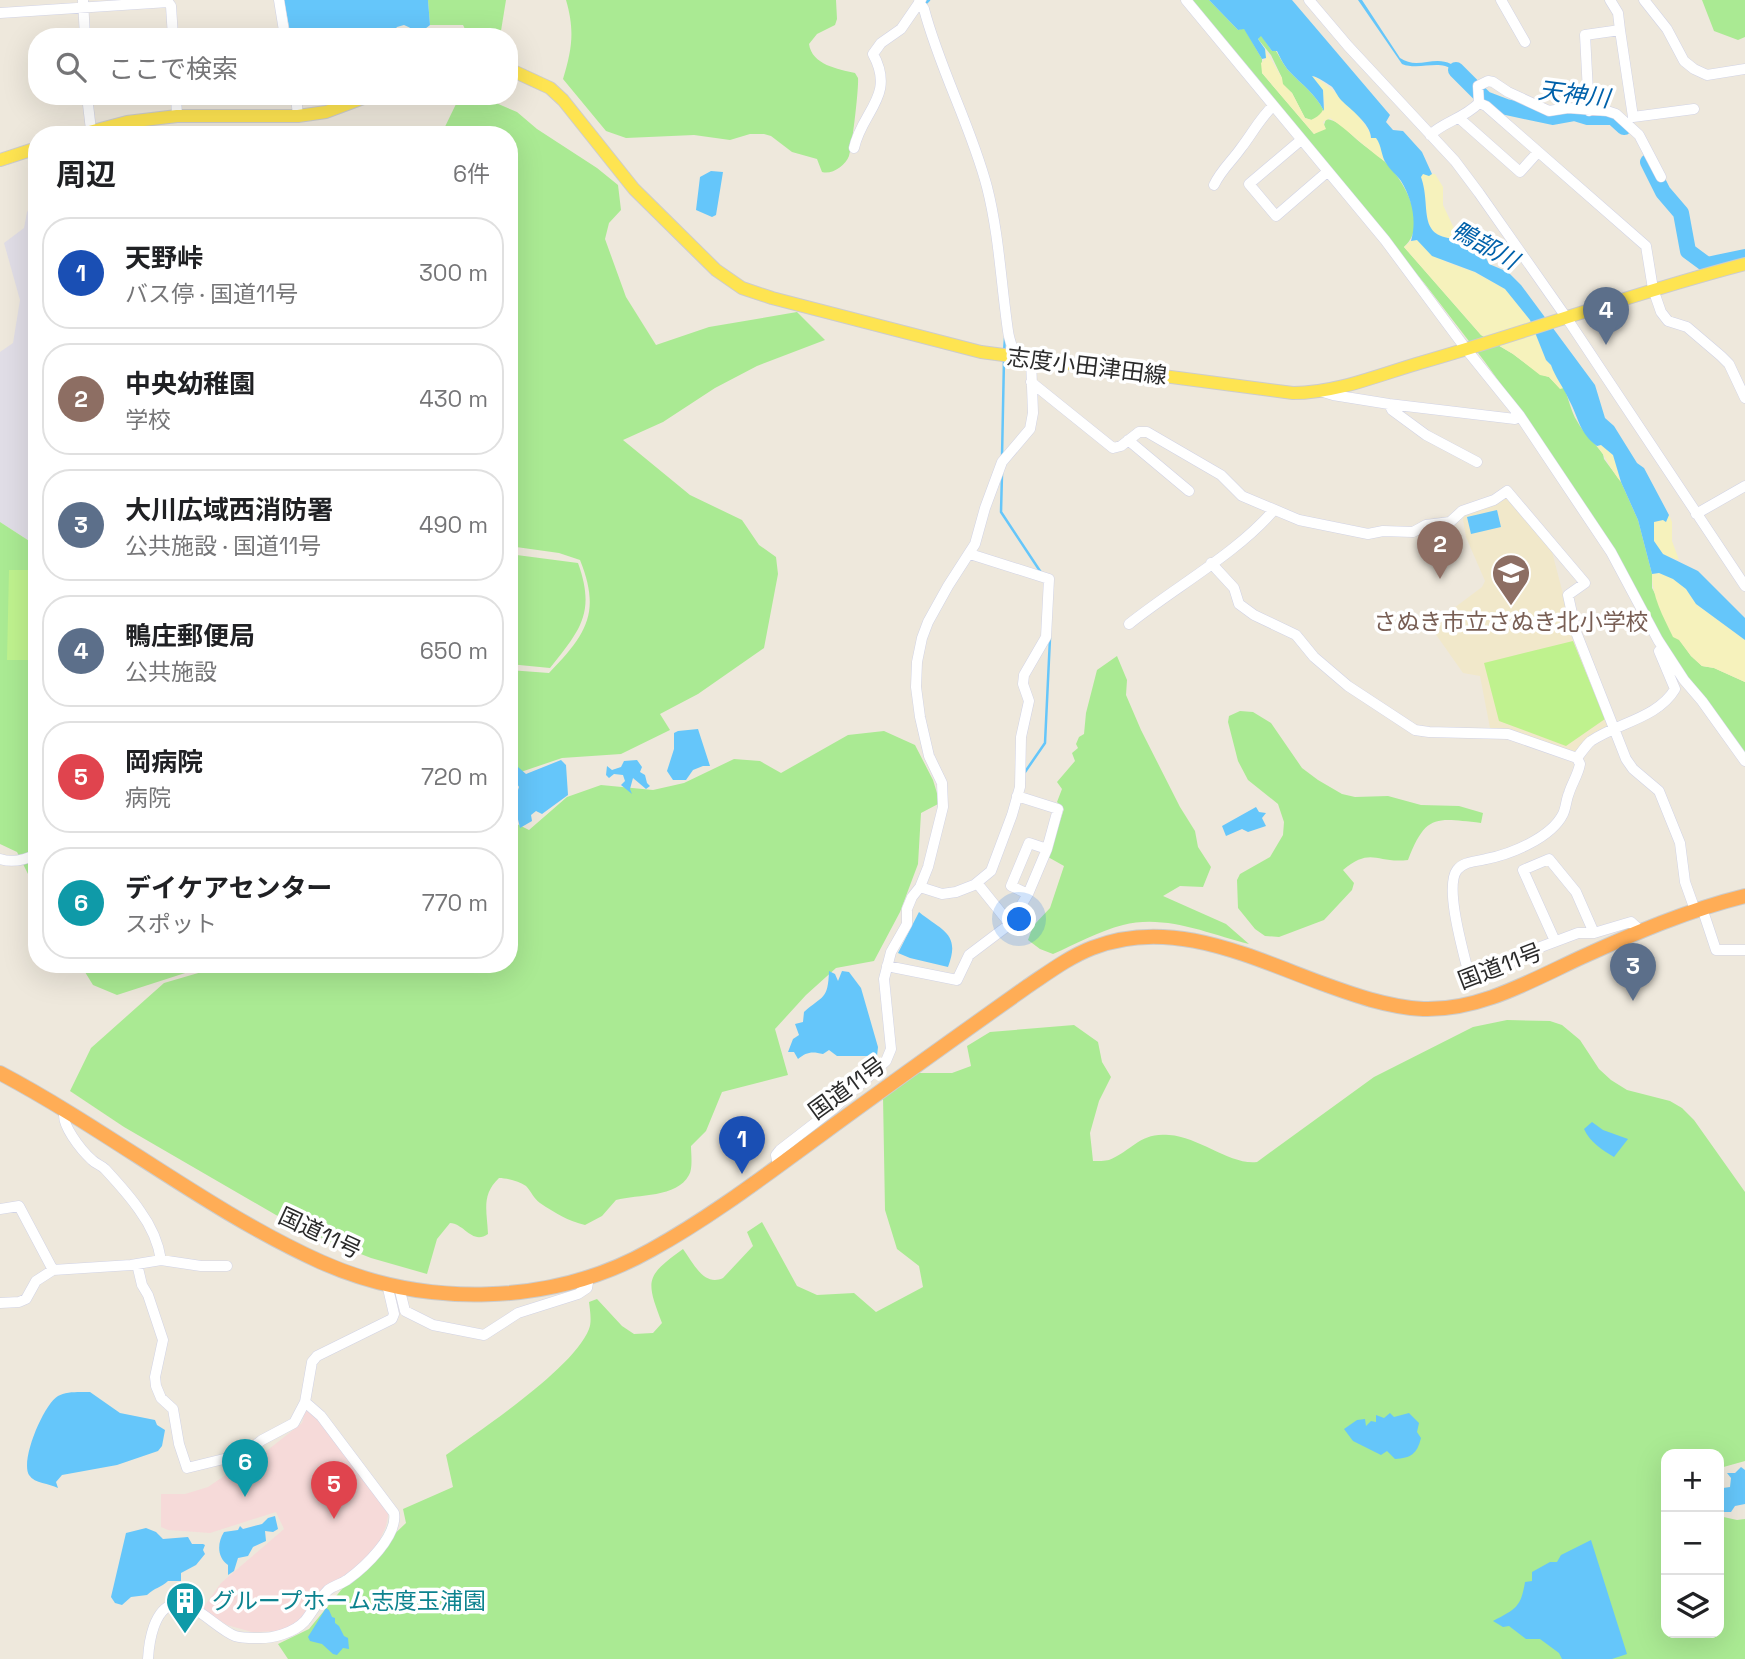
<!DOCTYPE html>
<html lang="ja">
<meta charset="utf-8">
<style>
:root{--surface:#fff;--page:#f6f6f6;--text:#202124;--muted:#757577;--line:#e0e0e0;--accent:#0f766e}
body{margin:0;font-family:"Space Grotesk","Noto Sans JP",sans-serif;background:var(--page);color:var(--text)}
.controls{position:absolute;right:21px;bottom:21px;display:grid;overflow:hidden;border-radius:14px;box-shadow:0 7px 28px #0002}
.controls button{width:63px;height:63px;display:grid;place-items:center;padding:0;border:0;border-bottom:2px solid var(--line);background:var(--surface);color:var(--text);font:35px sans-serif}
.you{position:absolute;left:1020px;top:920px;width:24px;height:24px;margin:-18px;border:5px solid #fff;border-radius:50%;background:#1a73e8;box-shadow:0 0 0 10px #1a73e833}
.badge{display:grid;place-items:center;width:46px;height:46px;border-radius:50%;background:var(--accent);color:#fff;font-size:23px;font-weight:700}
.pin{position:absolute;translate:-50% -58px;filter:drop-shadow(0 2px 4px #0008)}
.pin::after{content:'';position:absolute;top:37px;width:24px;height:21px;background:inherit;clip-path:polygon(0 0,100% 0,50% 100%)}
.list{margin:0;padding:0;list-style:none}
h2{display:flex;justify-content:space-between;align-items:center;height:91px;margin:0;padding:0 28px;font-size:30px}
h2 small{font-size:23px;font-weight:400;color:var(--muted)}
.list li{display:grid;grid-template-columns:46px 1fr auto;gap:21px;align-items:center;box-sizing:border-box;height:112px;margin:0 14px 14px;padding:0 14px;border:2px solid var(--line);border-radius:28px}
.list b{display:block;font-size:26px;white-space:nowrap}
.list p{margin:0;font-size:23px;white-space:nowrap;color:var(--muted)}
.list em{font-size:23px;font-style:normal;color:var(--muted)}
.icon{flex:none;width:38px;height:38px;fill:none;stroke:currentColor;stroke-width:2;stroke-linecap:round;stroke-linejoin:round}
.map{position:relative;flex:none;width:1745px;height:1659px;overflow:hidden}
.search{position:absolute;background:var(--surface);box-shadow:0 7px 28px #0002;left:28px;top:28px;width:490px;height:77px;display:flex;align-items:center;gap:18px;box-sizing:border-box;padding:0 24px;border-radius:28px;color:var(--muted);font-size:26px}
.panel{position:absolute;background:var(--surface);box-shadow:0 7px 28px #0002;left:28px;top:126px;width:490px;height:847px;border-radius:28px}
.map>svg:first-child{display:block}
</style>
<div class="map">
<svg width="1745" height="1659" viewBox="0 0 1745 1659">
<rect width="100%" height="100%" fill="#eee8dc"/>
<path fill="#e0dde6" d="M37 199V546L0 522V352L13 343 20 300 4 243 24 228 27 212Z"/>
<path fill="#f1e8ca" d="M1507 496 1551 548 1574 636 1610 726 1576 754 1490 728 1480 676 1463 673 1430 626 1482 587 1485 581 1466 537 1462 513Z"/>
<path fill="#f6dad9" d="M311 1408 389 1511 386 1526 377 1546 299 1623 281 1631 252 1632 227 1625 202 1609 221 1583 284 1529 276 1512 210 1533 168 1530 161 1527V1494H185L208 1487 230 1472 251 1463 302 1423 305 1412Z"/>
<path fill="#aaea93" d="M428 0H506L500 37H469L463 25H430Z
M566 0H836L837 19 835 25 817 34 809 44C812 65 838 69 855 73L858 78C859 88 852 147 849 156 845 166 832 175 822 172L817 159 792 152 771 136 764 134H750L730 140 694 135 626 138 606 131 563 79C572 49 575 31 566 0Z
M1190 0H1209L1238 30 1244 28 1262 59V73L1314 134 1324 125 1326 119C1337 120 1345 128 1353 136 1362 145 1373 151 1383 160 1403 178 1430 224 1404 247L1481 335 1513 354 1540 374 1549 377 1560 388H1564C1569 399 1571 412 1577 421 1584 434 1594 442 1603 454L1604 459 1621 482 1638 520 1652 574V588L1679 639 1691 656 1702 666 1714 668 1745 682V755L1686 679 1661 638 1614 548 1553 457 1485 362 1425 284Z
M1702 0H1745V37L1738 40 1714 31Z
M1261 35 1272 51H1276C1280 57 1284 66 1289 71 1302 85 1315 93 1324 111L1320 117 1312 120 1305 118 1292 93 1282 84V78L1271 55 1258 39Z
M489 100 517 112 537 129 597 168 618 185 621 210 609 223 605 239 626 297 656 345 709 327 797 312 825 340 757 366 715 388 663 422 623 440 690 495 742 520 759 545 776 557 778 574 764 648 698 694 660 714 670 730 621 754 562 758 509 776V670L549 673C587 634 601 612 580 560L559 553 509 546V135H441L456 104Z
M0 522 37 546V892L17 852 0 844Z
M509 554 578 563C596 613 580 630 550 668L509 664Z
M1117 656 1127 680 1126 695 1141 730 1180 807 1195 831 1198 847 1211 867 1203 887 1180 886 1163 896 1226 924 1249 944C1209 934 1165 914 1123 925 1099 931 1076 944 1053 954L1040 949 1028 940 1033 926 1050 908 1064 866 1048 857 1064 809 1057 802 1062 789 1057 782 1075 761 1072 753 1078 748 1076 744 1079 737 1084 734 1086 713 1097 670Z
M1240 711 1253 712 1271 723 1302 768 1318 780 1342 794 1355 797 1388 796 1421 805 1459 806 1483 813 1481 823C1435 818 1426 814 1408 860 1376 864 1372 846 1343 870L1354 883 1352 890 1324 920 1279 937 1265 936 1255 929 1238 908 1237 880 1240 874 1270 857 1283 835 1284 822 1278 804 1248 780 1238 761 1228 722 1229 716Z
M884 731 915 745 933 780 940 803 921 813 918 864 900 912 874 961 836 968 806 995 775 1029 788 1075 722 1092 706 1131 691 1146C691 1154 693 1168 689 1175 677 1198 638 1194 616 1200L602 1216 585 1225C568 1221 555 1213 540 1203 534 1199 531 1191 526 1186 519 1181 506 1178 499 1178 481 1195 487 1211 488 1234 472 1245 465 1224 450 1223L437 1239 427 1274 371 1258 330 1242 276 1215 124 1127 70 1091 91 1048 164 983 229 964H509V817L511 821 529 830 567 797 601 785 653 790 684 783 734 759 760 761 781 773 848 735Z
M80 964H213L117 995 93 985Z
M1507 1020 1550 1021 1562 1025 1580 1040 1599 1069 1611 1080 1627 1090 1670 1101 1682 1108 1694 1120 1745 1192V1461L1720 1468 1719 1490V1454H1666V1633H1719V1516L1737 1520 1745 1519V1659H288L278 1644 309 1629 361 1566 406 1523 403 1509 453 1487 446 1455C482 1429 574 1368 589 1329 592 1322 590 1310 589 1302L597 1299 622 1326 634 1334 653 1333 662 1323C645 1279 646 1276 683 1249 693 1263 704 1287 723 1278L753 1246 747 1232 762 1222 797 1286 817 1295 854 1293 876 1312 923 1287 919 1266 897 1249 885 1210 883 1096 915 1073H952L971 1066 967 1046 990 1032 1074 1025 1098 1042 1102 1062 1111 1077 1099 1101 1090 1133 1093 1161C1098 1161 1105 1161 1109 1160 1133 1150 1140 1132 1169 1135 1200 1137 1229 1165 1257 1162L1374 1077 1473 1027Z"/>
<path fill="#f6f2bc" d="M1265 49 1282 78 1283 84 1292 93 1305 118 1311 120C1334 110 1323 91 1311 76 1324 78 1371 124 1371 137H1376L1381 144 1384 161C1365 147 1349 131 1330 118L1323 122 1326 129 1314 134 1262 73 1261 63 1266 58Z
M1423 174H1435L1443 187V205L1459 239C1415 238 1432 208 1421 177Z
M1417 240 1446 262 1474 272 1505 289 1530 320 1546 360 1551 365 1564 388 1560 389 1549 377 1540 375 1513 354 1481 335 1404 247 1411 241Z
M1601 445 1613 455 1621 482C1611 470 1606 457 1597 446Z
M1669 515 1672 522V541L1679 560 1663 555 1654 541V522L1663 519 1666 522Z
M1659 573 1673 578 1686 589 1696 604 1745 640V682L1714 668 1702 666 1691 656 1679 640 1673 637C1663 616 1652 597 1652 574Z"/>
<path fill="#bff28e" d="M9 570H37V660H7Z
M1573 641 1605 719 1566 746 1499 721 1484 663Z"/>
<path fill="#65c6fa" d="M284 0H428L430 25C420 34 415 30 404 25L397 27 389 37H291Z
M1209 0H1292L1390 115 1386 122 1393 130 1403 131 1422 152 1432 174 1429 176 1423 174 1421 177C1432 208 1415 238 1459 239L1466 246 1485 256 1489 264 1508 272 1521 285 1595 385 1605 418 1614 426 1637 463 1644 468 1669 515 1666 522 1663 520 1654 522V541L1663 554 1698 571 1745 618V640L1696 604 1686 589 1673 579 1659 573 1652 574 1638 520 1621 482 1613 455 1601 445 1597 446C1579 433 1579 418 1569 400 1564 388 1555 377 1551 365L1546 360 1530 320 1505 289 1475 272 1432 256 1417 240 1411 241C1417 220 1412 199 1401 181 1397 175 1390 170 1386 163 1381 156 1382 146 1376 138H1371C1371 124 1350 109 1341 100 1337 96 1335 89 1331 86 1326 83 1318 77 1312 76L1323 90 1324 111C1315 93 1302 85 1289 71 1284 66 1280 57 1277 51H1272L1261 36 1258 39 1265 49 1266 58 1262 59 1244 29 1238 30Z
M1358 0H1362L1400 58C1417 70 1434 55 1451 64 1460 68 1466 77 1473 84L1469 87C1464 82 1459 75 1453 70 1439 59 1419 71 1402 64Z
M711 171 723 172 716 215 712 217 696 210 700 177Z
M1497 510 1501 527 1471 534 1467 517Z
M698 729 710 766H703L693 770 686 780H673L667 771 674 749V733L678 731Z
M561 760 566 765 568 795 542 814 536 811 531 815 532 821 520 828 514 802 519 787 516 782 518 767 526 774Z
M637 760 642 767 640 772 645 775 647 783 650 786 646 789 633 778 630 789 632 794 621 785 625 781 623 775 614 774 609 778 606 775 607 766 612 770 621 767 624 761Z
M1256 807 1259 812 1266 813 1262 818 1266 826 1248 832 1242 829 1226 836 1222 826Z
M919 912C942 931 961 933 948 967L910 958 898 953Z
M829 971 835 974 838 981 842 971 849 972 861 988 878 1047 877 1056H837L829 1050 823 1054C812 1051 806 1052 798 1059L794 1052H788L793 1039 799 1035 795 1024 803 1022 804 1012C823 995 828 1000 829 971Z
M1592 1122 1603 1130 1628 1139 1614 1157C1602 1150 1590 1142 1584 1129Z
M90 1392 120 1413 155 1420 157 1425 165 1430 162 1446 158 1451 117 1465 62 1475 56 1482 58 1488C49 1483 35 1484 29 1475 20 1460 44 1404 58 1396 66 1391 80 1392 90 1392Z
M1390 1413 1394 1417 1409 1413 1419 1423 1417 1432 1421 1438C1417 1454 1411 1458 1395 1459L1387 1451 1381 1455 1353 1441 1344 1429 1357 1420 1365 1419 1366 1426 1371 1421 1376 1422V1415L1384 1418Z
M1741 1467 1745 1470V1504L1735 1506 1731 1512H1723L1724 1516 1719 1518V1500L1723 1488 1730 1487 1731 1478 1727 1473H1735Z
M275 1516 278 1529 273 1532 265 1531 266 1541 253 1547 248 1556 238 1558 234 1571 228 1575V1565C217 1557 217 1543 224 1532L238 1530 240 1526 243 1529 262 1524 268 1518Z
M146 1528 156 1532 163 1539 188 1537 192 1544H203L205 1545 203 1550 205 1554 196 1565 181 1573V1581H168C162 1587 154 1588 147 1595L131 1597 122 1605 115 1603 111 1597 126 1533Z
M1591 1540 1627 1654 1612 1659H1562L1559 1653 1540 1639H1526L1509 1626 1503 1627 1493 1621C1516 1609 1521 1607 1525 1582L1532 1581V1572L1550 1562H1557L1561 1555Z
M326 1608 329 1610 332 1617 335 1618V1623L339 1626 344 1636 348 1638 349 1649 343 1648 337 1655 333 1654 322 1644 310 1641 308 1637Z"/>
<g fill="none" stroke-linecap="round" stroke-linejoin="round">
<path stroke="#65c6fa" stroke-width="2.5" d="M926 3 929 0
M1004 352 1005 338
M1002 457 1004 359
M1002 474 1001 512 1042 574
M1025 772 1045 743 1050 638"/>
<path stroke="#65c6fa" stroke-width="16" d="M1456 70 1485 99 1506 107 1553 117 1575 113 1588 117H1613L1624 127
M1648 162 1663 192 1681 213 1688 251 1707 265 1745 257"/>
<defs>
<path id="minor" d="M83 0 85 37
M279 0 285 37
M1186 0 1385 240 1466 349 1520 416 1611 552 1658 640 1684 680 1702 701 1745 761
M1309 0 1348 46 1455 161 1479 193 1566 317 1745 586
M1501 0 1525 42
M1644 0 1667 29 1684 61 1694 69 1707 75 1745 69
M919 2 924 9C940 70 971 126 987 187 999 234 1001 283 1008 331 1009 340 1013 348 1015 357
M0 13 168 2 171 6 173 37
M1620 30 1633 117 1694 109
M87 96 91 130
M176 96 177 116
M296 96 298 116
M1479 103 1486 106 1646 246 1653 289 1661 312 1668 321 1687 327 1721 356 1729 364 1745 398
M1589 111 1585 35 1620 30 1618 13 1610 0
M1459 118 1520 172 1538 152
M1430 135C1445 121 1463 119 1479 103L1478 86 1488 81 1493 82 1508 92 1549 111 1568 108 1607 111 1616 114 1639 135 1661 177
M1301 140 1249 184 1276 216 1327 172
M854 148C862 111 896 96 873 54L881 43 901 29 921 0
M1214 185C1221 170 1232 161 1241 148 1252 134 1260 118 1273 106
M1031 382 1113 448 1121 446 1139 432H1147L1221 475 1242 496 1299 520 1368 534 1383 531 1413 532 1426 525 1450 522 1462 511 1494 500 1507 491 1585 583 1568 595 1576 632 1626 759 1633 769 1659 791 1680 843 1685 882 1695 910
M1320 391 1333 395 1389 404 1515 419 1520 416
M1389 404 1392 410 1426 435 1477 462
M1128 440 1189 491
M1696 514 1745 486
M1211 563 1234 588 1239 604 1254 615 1296 635 1314 657 1348 686 1415 730 1429 732 1508 734 1577 758
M1129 624C1175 587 1236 554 1274 510
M1577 758 1580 764C1578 775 1572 783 1569 793 1566 800 1566 808 1563 814 1551 838 1511 854 1486 859 1476 862 1464 861 1457 870 1444 887 1464 954 1469 975L1487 971 1523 956 1530 951 1578 933H1594L1631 922 1641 931
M1577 758C1581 753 1586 745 1591 741 1617 723 1658 718 1675 689L1659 651
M0 859C12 863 25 860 37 854
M977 883 1010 924
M920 887 942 894 956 892 974 885 991 871 1012 815 1020 787 1021 737 1029 701 1023 684 1024 675 1046 637 1049 579 970 554
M1028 894 1011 886 1029 843 1047 849
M1702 908 1716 950H1745
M1555 941 1523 870 1549 859 1576 892 1594 933
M887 966 957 980 969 955 1010 924 1028 894 1047 849 1058 809 1017 796
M65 1111C59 1123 82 1151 92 1160 96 1164 101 1165 105 1169 117 1182 130 1196 140 1211 151 1226 158 1241 161 1260
M778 1166 776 1155 780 1150 833 1109 886 1061 891 1049 884 979 891 952 907 924V909L912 897 920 887 928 867 943 807 942 783 929 756 920 717 916 687 917 662 922 638 928 622 948 586 975 544 985 508 1002 462 1030 429 1033 413 1031 359
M0 1209 19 1206 53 1270
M137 1264 142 1285 148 1295 163 1340 155 1377 156 1386 161 1398 173 1409 179 1444 187 1468 244 1454 262 1440 294 1423 305 1402 312 1362 317 1356 392 1319 394 1314 387 1284
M399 1287 405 1311 433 1325 484 1335 518 1313 578 1294 587 1288 589 1277
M0 1303 19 1302 26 1299 36 1281 53 1270 131 1265 161 1260 201 1266H227
M148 1659C149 1641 154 1609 174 1604 192 1599 218 1630 235 1636 241 1638 249 1638 256 1638 272 1639 294 1633 305 1621 313 1611 319 1599 328 1590 333 1586 341 1584 347 1580 365 1567 398 1536 394 1513L321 1416 305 1402"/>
<path id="major" d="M509 69 550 88 563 100 634 189 716 270 742 288 772 298 981 352 1293 393C1337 393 1381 374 1423 362 1531 331 1636 292 1745 264
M78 135 127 122 177 116H298L326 112 369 96
M0 160 37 148"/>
<path id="highway" d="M0 1073C108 1130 210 1212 321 1262 424 1308 552 1306 651 1250 711 1217 767 1174 822 1134 890 1084 959 1035 1028 986 1049 972 1069 957 1092 948 1170 917 1248 956 1321 983 1354 995 1387 1007 1423 1009 1480 1011 1532 980 1582 957 1635 933 1688 910 1745 896"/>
</defs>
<use href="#minor" stroke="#d1d3e5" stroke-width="11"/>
<use href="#major" stroke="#ccc" stroke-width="14"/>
<use href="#highway" stroke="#ccc" stroke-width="16"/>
<use href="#minor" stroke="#fff" stroke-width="10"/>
<use href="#major" stroke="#fee451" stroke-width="12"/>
<use href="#highway" stroke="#ffad56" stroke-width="14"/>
</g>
<defs>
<symbol id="school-pin" viewBox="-11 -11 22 30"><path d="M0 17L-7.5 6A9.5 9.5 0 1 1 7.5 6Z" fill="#8d6e63" stroke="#fff"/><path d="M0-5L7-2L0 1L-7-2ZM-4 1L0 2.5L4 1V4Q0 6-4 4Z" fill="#fff"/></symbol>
<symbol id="building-pin" viewBox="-11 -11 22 30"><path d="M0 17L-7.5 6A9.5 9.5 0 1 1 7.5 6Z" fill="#0f9aa8" stroke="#fff"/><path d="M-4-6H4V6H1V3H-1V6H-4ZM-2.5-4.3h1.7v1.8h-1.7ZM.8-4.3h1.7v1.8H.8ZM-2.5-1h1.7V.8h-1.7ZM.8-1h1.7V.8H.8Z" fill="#fff"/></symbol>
</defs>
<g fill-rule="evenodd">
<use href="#school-pin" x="1489" y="551" width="44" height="60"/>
<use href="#building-pin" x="163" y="1579" width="44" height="60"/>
</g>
<g text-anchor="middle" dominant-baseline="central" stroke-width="7" stroke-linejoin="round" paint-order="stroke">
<g font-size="23" fill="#2b2b2b" stroke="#fff">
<text transform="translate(1087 366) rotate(7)">志度小田津田線</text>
<text transform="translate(1500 966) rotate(-21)">国道11号</text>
<text transform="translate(847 1088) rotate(-36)">国道11号</text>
<text transform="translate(320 1233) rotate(25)">国道11号</text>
</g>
<g font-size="23" fill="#785e54" stroke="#fff">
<text x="1511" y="622">さぬき市立さぬき北小学校</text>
</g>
<g font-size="23" fill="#0d838f" stroke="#fff" text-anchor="start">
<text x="212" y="1601">グループホーム志度玉浦園</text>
</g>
<g font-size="24" font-style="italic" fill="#0061aa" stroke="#fff">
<text transform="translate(1574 94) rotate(7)">天神川</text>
<text transform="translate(1485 245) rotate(29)">鴨部川</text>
</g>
</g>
</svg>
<div class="controls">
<button>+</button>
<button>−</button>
<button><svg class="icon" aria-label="layers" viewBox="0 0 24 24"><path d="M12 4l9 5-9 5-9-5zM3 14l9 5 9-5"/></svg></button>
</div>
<div class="you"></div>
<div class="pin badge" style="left:742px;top:1174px;background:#1a4fb4">1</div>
<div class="pin badge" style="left:1440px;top:579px;background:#8d6e63">2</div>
<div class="pin badge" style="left:1633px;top:1001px;background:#5c6f8a">3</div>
<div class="pin badge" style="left:1606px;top:345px;background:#5c6f8a">4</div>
<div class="pin badge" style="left:334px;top:1519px;background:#e0444e">5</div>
<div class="pin badge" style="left:245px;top:1497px;background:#0f9aa8">6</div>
<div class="search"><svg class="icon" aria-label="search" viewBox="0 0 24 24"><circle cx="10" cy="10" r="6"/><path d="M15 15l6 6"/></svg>ここで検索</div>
<section class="panel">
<h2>周辺<small>6件</small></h2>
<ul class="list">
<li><span class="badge" style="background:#1a4fb4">1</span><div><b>天野峠</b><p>バス停 · 国道11号</p></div><em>300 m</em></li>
<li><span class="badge" style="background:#8d6e63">2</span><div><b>中央幼稚園</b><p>学校</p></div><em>430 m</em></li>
<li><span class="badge" style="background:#5c6f8a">3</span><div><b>大川広域西消防署</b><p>公共施設 · 国道11号</p></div><em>490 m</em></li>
<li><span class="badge" style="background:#5c6f8a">4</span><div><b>鴨庄郵便局</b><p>公共施設</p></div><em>650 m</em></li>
<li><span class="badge" style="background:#e0444e">5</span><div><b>岡病院</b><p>病院</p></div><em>720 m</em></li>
<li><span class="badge" style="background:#0f9aa8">6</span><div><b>デイケアセンター</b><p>スポット</p></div><em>770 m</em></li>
</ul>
</section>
</div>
